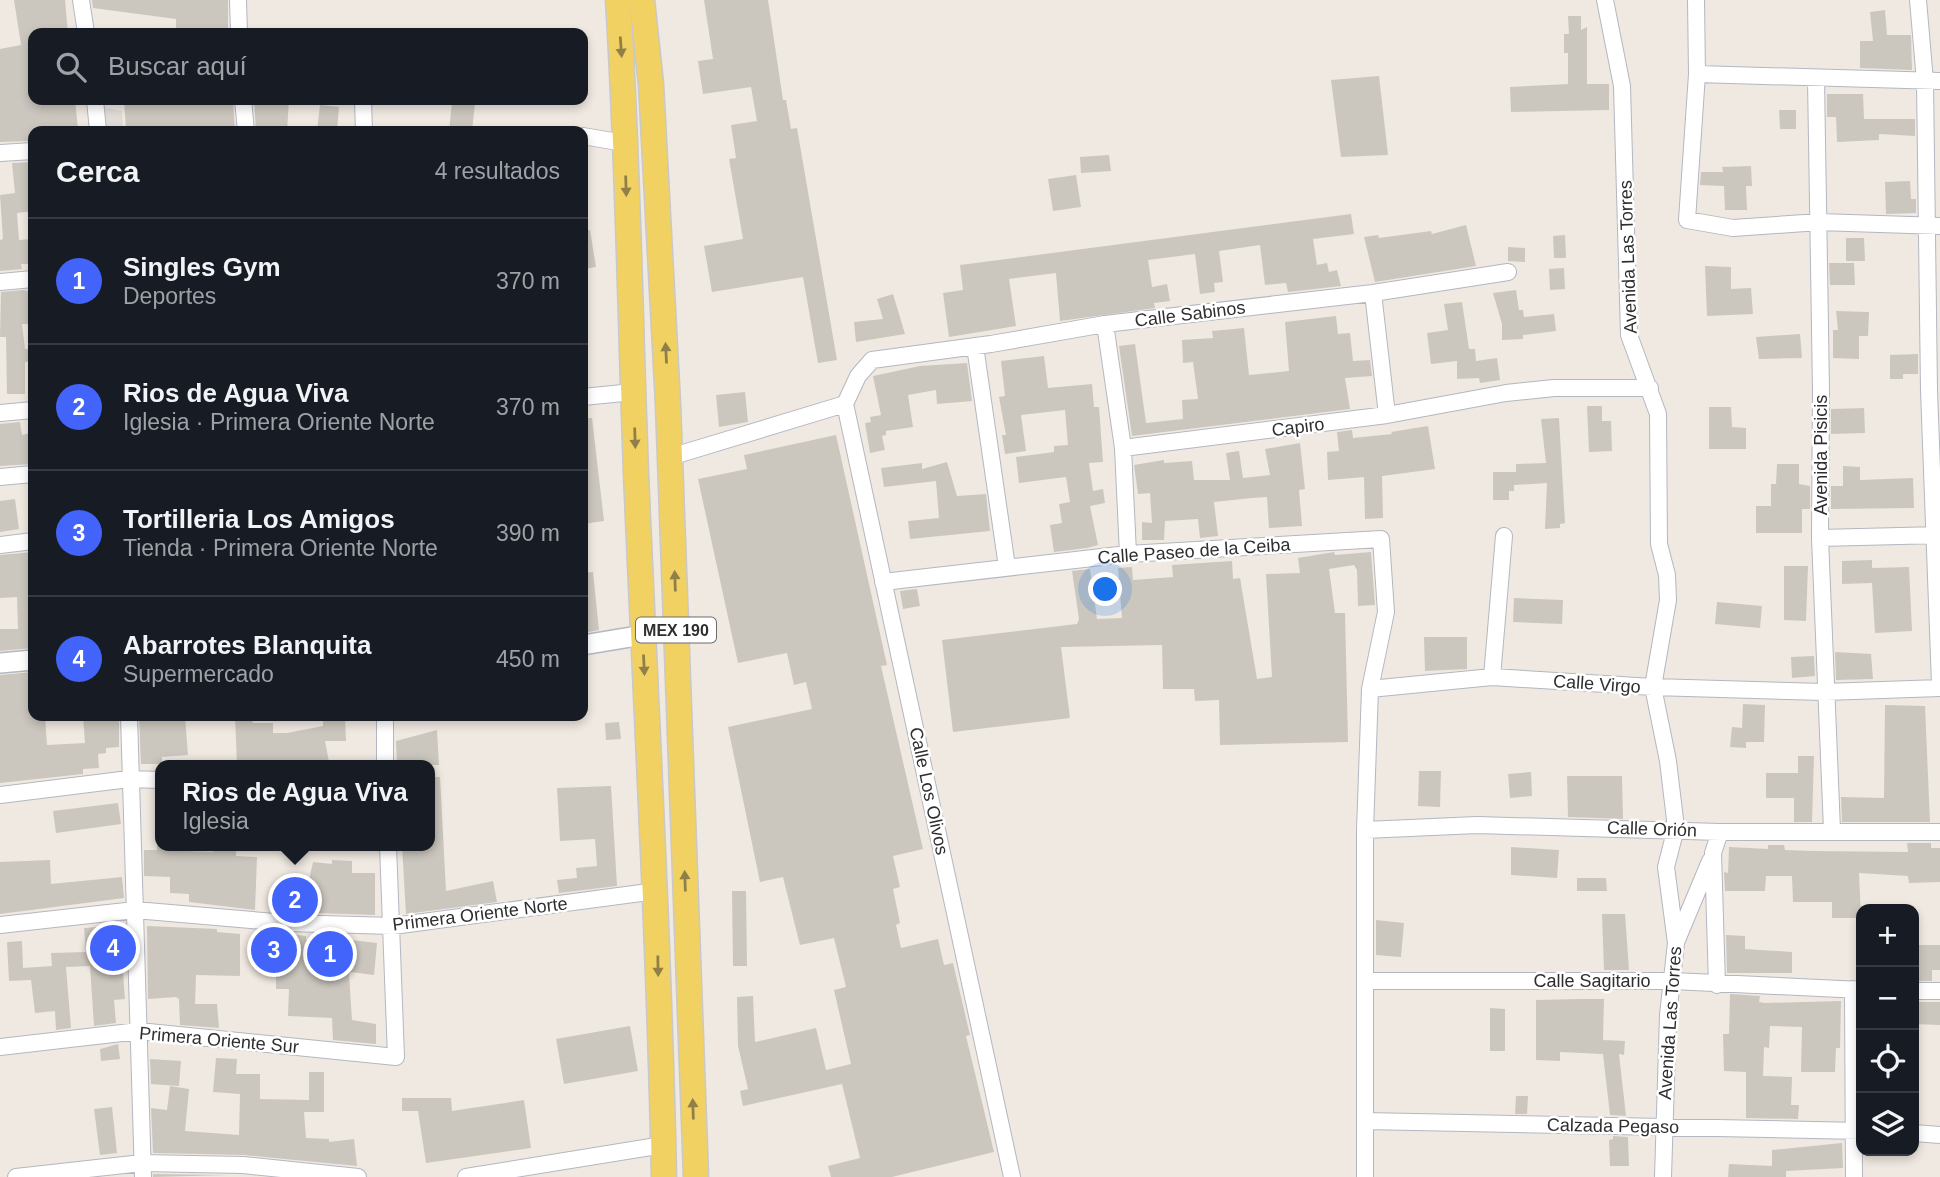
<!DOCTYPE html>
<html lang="es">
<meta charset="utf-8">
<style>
:root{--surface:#171b24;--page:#242831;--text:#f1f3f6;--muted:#9ea1a6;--line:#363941;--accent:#4264fb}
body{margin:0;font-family:Arial,sans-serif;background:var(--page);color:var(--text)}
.controls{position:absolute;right:21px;bottom:21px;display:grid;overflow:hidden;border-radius:14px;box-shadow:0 4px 10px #0003}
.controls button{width:63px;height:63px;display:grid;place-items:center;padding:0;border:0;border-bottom:2px solid var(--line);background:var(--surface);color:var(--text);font:35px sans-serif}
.you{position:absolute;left:1106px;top:590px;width:24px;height:24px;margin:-18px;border:5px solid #fff;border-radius:50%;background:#1a73e8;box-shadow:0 0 0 10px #1a73e833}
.badge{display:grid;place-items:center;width:46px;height:46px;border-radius:50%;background:var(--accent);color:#fff;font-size:23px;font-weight:700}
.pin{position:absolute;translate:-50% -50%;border:4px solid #fff;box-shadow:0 2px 7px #0006}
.popup{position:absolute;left:155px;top:760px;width:280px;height:91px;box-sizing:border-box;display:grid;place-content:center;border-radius:14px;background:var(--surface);filter:drop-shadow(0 2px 5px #0005);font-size:23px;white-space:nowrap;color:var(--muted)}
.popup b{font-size:26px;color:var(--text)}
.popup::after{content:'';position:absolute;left:50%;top:100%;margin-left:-14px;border:14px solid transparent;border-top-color:var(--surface)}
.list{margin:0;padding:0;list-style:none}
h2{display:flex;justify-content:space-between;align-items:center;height:91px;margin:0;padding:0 28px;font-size:30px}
h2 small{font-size:23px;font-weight:400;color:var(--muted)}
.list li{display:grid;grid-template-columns:46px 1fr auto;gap:21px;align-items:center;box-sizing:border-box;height:126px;padding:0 28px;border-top:2px solid var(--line)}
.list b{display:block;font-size:26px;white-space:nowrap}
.list p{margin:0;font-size:23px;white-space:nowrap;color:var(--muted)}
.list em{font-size:23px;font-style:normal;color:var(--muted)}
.icon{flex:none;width:38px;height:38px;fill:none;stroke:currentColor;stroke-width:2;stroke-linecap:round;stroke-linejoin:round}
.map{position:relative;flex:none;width:1940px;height:1177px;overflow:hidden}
.search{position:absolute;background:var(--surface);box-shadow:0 4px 10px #0003;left:28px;top:28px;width:560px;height:77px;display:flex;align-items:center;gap:18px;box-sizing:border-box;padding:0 24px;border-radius:14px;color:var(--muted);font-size:26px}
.panel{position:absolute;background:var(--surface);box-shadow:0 4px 10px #0003;left:28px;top:126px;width:560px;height:595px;border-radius:14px}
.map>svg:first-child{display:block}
</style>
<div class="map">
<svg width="1940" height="1177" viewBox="0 0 1940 1177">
<rect width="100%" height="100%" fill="#efe9e1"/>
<path fill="#dfdcd8" d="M99 106 122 111 123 129 102 128Z"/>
<path fill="#cbc7bf" d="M14 0H65L68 33H33V100H75L78 129 33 131 32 141 0 142V49L21 45Z
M92 0H228V33H176V19L93 8Z
M704 0H768L783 100H786L791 129 797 128 837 360 818 363 803 277 712 292 704 246 743 239 729 159 736 158 731 125 757 121 751 87 703 94 698 61 713 59Z
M1885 10 1887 35H1911L1912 70 1860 68V41H1873L1870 12Z
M1568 16H1581V30L1587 27V84H1609V110L1511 112 1510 87 1568 84V53H1564V34H1569Z
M1379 76 1388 155 1341 157 1331 80Z
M1827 94H1863L1864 119H1915V136L1879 134V140L1837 142 1836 117H1827Z
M124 100H233L235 131H126Z
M254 100H289L287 131H256Z
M452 102 475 104 472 131H449Z
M320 105 339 107 337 131H317Z
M1779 110H1796V129H1780Z
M1109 155 1111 171 1081 173 1080 157Z
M33 162V211L17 213 19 240 33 239V264H21L22 269 0 271V240L3 239 0 195 15 193 12 163Z
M1751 166 1752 186H1746L1747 210H1725L1724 186 1700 185 1701 172H1723L1722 167Z
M1076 175 1081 207 1053 211 1048 179Z
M1910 181 1911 199H1916V213L1886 214 1885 182Z
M1351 214 1354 234 1313 239 1317 265 1327 263 1329 272 1337 270 1341 286 1288 292 1286 283 1265 285 1260 245 1219 251 1223 282 1214 283 1215 292 1200 294 1195 254 1148 260 1152 287 1167 284 1170 301 1154 303 1155 308 1060 321 1056 273 1009 279 1016 326 949 337 943 293 963 290 960 265Z
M1466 225 1476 266 1375 282 1364 237 1378 235 1379 238 1431 231 1432 234Z
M590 230 596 267 583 269V231Z
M1565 235 1566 258H1554L1553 236Z
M1846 238H1864L1865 261H1846Z
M1508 247 1525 248V262L1508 261Z
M1829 263H1854L1855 285H1830Z
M1705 266 1731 267V289L1751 288 1753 314 1707 316Z
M1564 268 1565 289 1550 290 1549 269Z
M23 290 33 292V324H22L25 349H33V361L25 362V394H7L6 337H0L1 292Z
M1516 290 1519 310H1523L1524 317 1554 314 1556 331 1523 335V339L1502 340V324L1493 293Z
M893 294 905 334 856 342 854 322 883 319 877 299Z
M1462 302 1469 349H1475L1476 361 1497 358 1500 380 1480 383 1479 378 1457 379V361L1431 364 1427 333 1448 330 1444 304Z
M1836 311 1869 312 1868 336H1859V359L1833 358V330H1838Z
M1336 316 1338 334 1350 333 1353 361 1370 360 1372 376 1345 378 1350 409 1132 436 1119 346 1135 344 1146 423 1183 419 1182 400 1198 399 1193 362 1183 363 1182 340 1213 338 1212 331 1244 328 1249 375 1289 371 1285 322Z
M1800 334 1802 358 1759 359 1756 337Z
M1918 354V374H1903V379H1890V355Z
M1044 356 1048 388 1092 384 1094 407H1099L1103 462 1089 463 1093 491 1103 489 1105 503 1090 506 1098 545 1087 548 1054 552 1050 525 1062 523 1059 504 1070 502 1066 477 1019 483 1016 457 1054 452V446L1068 445 1065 410 1021 415 1026 451 1005 454 1002 435H1006L999 397 1005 396 1001 361Z
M967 363 972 401 937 404 936 390 908 395 913 427 886 431V435L882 436 885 450 870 453 865 423 871 422 870 417 881 415 873 376 920 366Z
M745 392 748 422 719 427 716 395Z
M1587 406H1602V421H1611L1612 451 1589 452Z
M1709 407H1731L1732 427 1746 428V449H1709Z
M1864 408 1865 433 1831 434V409Z
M583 418H592L604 521 583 524Z
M1559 418 1565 523 1560 524V528L1545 529 1547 483 1514 485V491H1509V500H1493V472H1516V464L1546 463 1541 419Z
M20 422 22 435 32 433 33 464 0 466V424Z
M1428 426 1435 469 1382 476 1383 518 1365 519 1364 477 1328 480 1327 452 1339 451 1337 432 1352 430 1353 438 1392 434 1391 432Z
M836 435 887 665 881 666 923 849 893 856 900 887 893 889 900 923 896 925 901 948 938 939 944 965 953 963 970 1035 966 1036 994 1152 892 1177H831L828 1166 860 1158 842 1084 743 1106 740 1091 748 1089 738 1046 737 997 753 996 755 1042 816 1028 826 1070 851 1064 834 990 846 987 834 938 800 945 783 877 760 882 728 727 812 709 806 682 794 685 787 653 738 663 698 479 747 469 744 455Z
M1300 443 1305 489 1299 490 1302 526 1269 528 1267 497 1252 498 1214 502 1218 536 1200 538 1198 519 1165 521 1164 540H1142V522L1152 523 1150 493 1138 494 1134 465 1164 460V463L1192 461 1194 480H1230L1226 453 1239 451 1243 478 1270 475 1265 449Z
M947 462 957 496 986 494 990 531 910 539 908 521 939 518 936 481 884 487 881 468 922 463V469Z
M1777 464H1799V484L1810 486V509H1802V533H1756V506H1771V484H1776Z
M1843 466 1860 467V480L1913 478 1914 508 1831 509V486H1843Z
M15 499 19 529 0 532V501Z
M33 552V648L0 651V629H18L17 597 0 598V555Z
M1334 552 1335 555 1371 552 1375 605 1358 606 1357 570 1354 565 1329 569 1335 613H1345L1348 742 1220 745 1219 700 1195 701 1194 689H1163L1162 645 1061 647 1070 718 953 732 942 640 1077 624 1079 619 1072 571 1090 569 1097 619 1122 618 1118 568 1132 567 1133 580 1173 577 1172 565 1232 561 1233 579 1240 578 1257 679 1272 677 1266 574 1300 573 1298 558Z
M1872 560V568L1909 567 1912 631 1875 633 1872 583 1842 584V561Z
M1784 566H1808L1806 621 1784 620Z
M593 572 599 630 583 633V573Z
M917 589 920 606 903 609 900 591Z
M1514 598 1563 600 1562 624 1513 622Z
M1717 602 1762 606 1760 628 1715 624Z
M1424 637H1467V669L1425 671Z
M1835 652 1871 654 1873 679 1836 680Z
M1814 656 1815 676 1792 678 1791 657Z
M33 672V716H45L47 745 85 743 83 716 119 718V747L106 748V753L98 754 99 768 83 769V774L0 783V675Z
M1743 704 1765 705 1764 742H1746V748L1730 747 1732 727 1742 728Z
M1885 705 1925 706 1930 822H1842L1841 797 1884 798Z
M139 716H185L188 755 162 757V764H141Z
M235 716H251L253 723H273V733H287L323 726V716H345L346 741H325L329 762 282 765V761H255L254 765H237Z
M619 722 621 739 606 740 605 723Z
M437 730 439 765H397L396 741Z
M1798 756H1814L1812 822H1794V798H1766V773H1798Z
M1419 771H1441L1440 807 1418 806Z
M1531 772 1532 796 1510 798 1508 774Z
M1567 776H1622L1623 819 1568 817Z
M430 777H440L446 891 493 881 497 902 406 914 402 846H430Z
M611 786 617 886 559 893 557 880 577 878 576 868 597 866 595 839 560 841 557 788Z
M118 803 121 824 56 833 53 811Z
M1907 843H1931V848H1940V882L1909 883 1908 876 1859 873 1861 918H1832V902H1793L1792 876H1766L1765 891H1725L1724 872 1728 873 1729 847 1768 849V845H1784L1785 850 1813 851 1908 852Z
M157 846H187V851L213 852V846H236V856L257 857 255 910 189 902V894L170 893V877L144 876V850H157Z
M1511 847 1559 850 1557 878 1511 875Z
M50 860 51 884 122 877 124 898 0 914V862Z
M332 860 352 861V873H375V915L283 912V888L307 889 313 862 332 864Z
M1577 878H1606L1607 891H1577Z
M732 891H746L747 966H733Z
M1602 914H1625L1629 970H1604Z
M1376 920 1404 923 1401 957 1376 955Z
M147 926 217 929V932L240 934V976L196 975 195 1004H217L219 1028 180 1025 179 999 176 997 148 999Z
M97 927 98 935 120 934 125 999 114 1000 116 1023 94 1026 90 966 66 967 71 1028 56 1030 55 1011 35 1013 31 980 9 981 7 942 22 941 23 968 52 966 51 953 86 952 84 928Z
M283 933 306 936V940L333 938 377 943 374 975 351 972 349 975 352 1020 376 1024V1044L333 1040 332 1018 288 1016 289 989H276V964H264V936H283Z
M1726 935 1745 936V949L1792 952V973H1727Z
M1916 945H1940V970H1932V981H1916Z
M1730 994 1760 996 1759 1002 1765 1003 1841 1001 1840 1048H1836L1835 1072H1801L1802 1027 1770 1026 1769 1048 1764 1047 1763 1076 1792 1077 1791 1105H1799L1798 1119 1746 1118V1072L1724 1071 1723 1034H1729Z
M1580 999H1604L1603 1040 1625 1041 1624 1055 1619 1054 1626 1116 1610 1115 1603 1054 1560 1052V1061L1536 1060V1000Z
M1914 1002H1940V1025L1914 1024Z
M1490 1008 1505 1009V1051H1490Z
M630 1026 638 1071 564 1084 556 1039Z
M118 1044 120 1059 101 1061 100 1049Z
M216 1058 237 1059 236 1074H260V1099L309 1100V1072H324V1112H304L306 1138 329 1139V1142L354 1139 357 1166 244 1155 153 1153 151 1108 167 1110 170 1086 189 1089 185 1131 239 1135 240 1094 213 1092Z
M150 1059 181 1061 179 1086 151 1084Z
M1516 1096H1528L1527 1114H1515Z
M402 1098H451L452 1111 524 1100 531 1148 426 1163 418 1111H402Z
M112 1107 117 1153 100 1155 94 1109Z
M1613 1136 1628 1137 1629 1166H1610L1609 1140 1613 1139Z
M1842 1143 1843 1168 1786 1171V1177H1728L1729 1164 1772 1166V1150Z
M153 1174 229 1175 153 1177Z"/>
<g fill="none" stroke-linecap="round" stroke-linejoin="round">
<defs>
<path id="minor" d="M81 0 86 33
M238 0 239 33
M1605 0 1622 86 1629 335 1658 414 1659 544 1667 575 1668 600 1653 687 1668 761 1676 828 1666 867 1676 943 1668 1015 1663 1177
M1696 0 1697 74 1687 220 1733 228 1819 222 1940 226
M1918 0 1925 81 1929 390 1940 684
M1697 74 1940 81
M1816 79 1821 390 1820 538 1832 830
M95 100 98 131
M243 100 246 131
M363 100 364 131
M583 136 624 143
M0 153 33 151
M0 282 33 279
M1373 293 1387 415
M1105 324 1123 448 1128 554
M975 346 1007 567
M583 397 633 392
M845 404 1012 1177
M0 413 33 410
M1123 448 1387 415 1506 393 1554 388H1650
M670 457 845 404 858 376 872 360 991 344 1105 324 1373 293 1508 272
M0 477 33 474
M1820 538 1940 535
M0 545 33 541
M883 582 1128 554 1381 539 1386 612 1370 689 1365 830V1177
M1492 677 1504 536
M1370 689 1492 677 1653 687 1825 692 1940 688
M129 716 143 1177
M385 765V716
M0 795 129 779 160 780
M1365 830 1477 825 1720 832H1940
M0 925 135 910 287 923 393 926 656 891
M1677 940 1710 861
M1365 981H1673L1861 990
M1717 985 1713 853 1720 832
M1853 989 1854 1177
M1914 991H1940
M0 1047 139 1031 396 1057 388 846
M1365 1121 1861 1131
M1914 1133 1940 1135
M16 1177 142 1163 243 1165 358 1177
M466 1177 663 1145"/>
<path id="tertiary" d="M583 645 643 635
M0 663 33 660"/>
<path id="primary" d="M618 0C628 157 630 315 636 473 646 708 659 942 664 1177
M642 0 651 84 668 404 696 1177"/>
</defs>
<use href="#minor" stroke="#b4b7c1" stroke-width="18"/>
<use href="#tertiary" stroke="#b4b7c1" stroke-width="22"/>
<use href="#primary" stroke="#c9c9c9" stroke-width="27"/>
<use href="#minor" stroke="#fff" stroke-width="16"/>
<use href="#tertiary" stroke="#fff" stroke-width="19"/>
<use href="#primary" stroke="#f2d163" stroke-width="24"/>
</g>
<defs><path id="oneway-solid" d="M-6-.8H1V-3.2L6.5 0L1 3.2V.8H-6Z" transform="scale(1.75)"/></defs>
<g fill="#908048">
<use href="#oneway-solid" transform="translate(621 47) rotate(86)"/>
<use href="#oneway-solid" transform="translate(626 186) rotate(88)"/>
<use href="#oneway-solid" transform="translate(666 353) rotate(-93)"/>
<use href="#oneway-solid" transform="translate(635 438) rotate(88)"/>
<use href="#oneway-solid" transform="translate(675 581) rotate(-92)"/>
<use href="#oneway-solid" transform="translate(644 665) rotate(87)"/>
<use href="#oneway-solid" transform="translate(685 881) rotate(-92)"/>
<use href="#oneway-solid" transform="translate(658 966) rotate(89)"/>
<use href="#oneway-solid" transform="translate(693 1109) rotate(-92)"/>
</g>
<g text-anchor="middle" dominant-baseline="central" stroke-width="5" stroke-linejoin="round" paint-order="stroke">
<rect fill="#fff" stroke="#6d6d6d" stroke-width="2" x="636" y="617.5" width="80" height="25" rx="5"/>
<g font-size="16" font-weight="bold" fill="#2e2e2e">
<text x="676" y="630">MEX 190</text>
</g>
<g font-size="18" fill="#2e2e2e" stroke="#fff">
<text transform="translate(1628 257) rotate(-92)">Avenida Las Torres</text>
<text transform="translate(1190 314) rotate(-7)">Calle Sabinos</text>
<text transform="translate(1298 427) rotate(-7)">Capiro</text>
<text transform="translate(1821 455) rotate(-90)">Avenida Pisicis</text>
<text transform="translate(1194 551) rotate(-4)">Calle Paseo de la Ceiba</text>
<text transform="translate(1597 684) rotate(4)">Calle Virgo</text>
<text transform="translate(929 791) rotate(78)">Calle Los Olivos</text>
<text transform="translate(1652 829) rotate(2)">Calle Orión</text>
<text transform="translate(480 914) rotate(-7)">Primera Oriente Norte</text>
<text x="1592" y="981">Calle Sagitario</text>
<text transform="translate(1670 1023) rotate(-86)">Avenida Las Torres</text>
<text transform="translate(219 1040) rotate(5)">Primera Oriente Sur</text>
<text transform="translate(1613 1126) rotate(1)">Calzada Pegaso</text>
</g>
</g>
</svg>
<div class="controls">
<button>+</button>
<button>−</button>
<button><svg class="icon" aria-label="locate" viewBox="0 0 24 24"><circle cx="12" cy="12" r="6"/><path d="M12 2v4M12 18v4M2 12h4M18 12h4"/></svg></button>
<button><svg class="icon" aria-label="layers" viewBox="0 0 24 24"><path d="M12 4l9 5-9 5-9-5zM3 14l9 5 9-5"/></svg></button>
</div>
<div class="you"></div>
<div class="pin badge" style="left:330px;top:954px">1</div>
<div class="pin badge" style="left:295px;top:900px">2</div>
<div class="popup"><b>Rios de Agua Viva</b>Iglesia</div>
<div class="pin badge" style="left:274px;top:950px">3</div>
<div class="pin badge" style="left:113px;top:948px">4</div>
<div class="search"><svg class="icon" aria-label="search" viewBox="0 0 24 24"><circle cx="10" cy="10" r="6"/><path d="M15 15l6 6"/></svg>Buscar aquí</div>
<section class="panel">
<h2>Cerca<small>4 resultados</small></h2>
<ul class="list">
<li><span class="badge">1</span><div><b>Singles Gym</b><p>Deportes</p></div><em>370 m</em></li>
<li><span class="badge">2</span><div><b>Rios de Agua Viva</b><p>Iglesia · Primera Oriente Norte</p></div><em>370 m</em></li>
<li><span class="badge">3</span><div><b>Tortilleria Los Amigos</b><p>Tienda · Primera Oriente Norte</p></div><em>390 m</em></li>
<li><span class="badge">4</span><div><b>Abarrotes Blanquita</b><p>Supermercado</p></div><em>450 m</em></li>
</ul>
</section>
</div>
